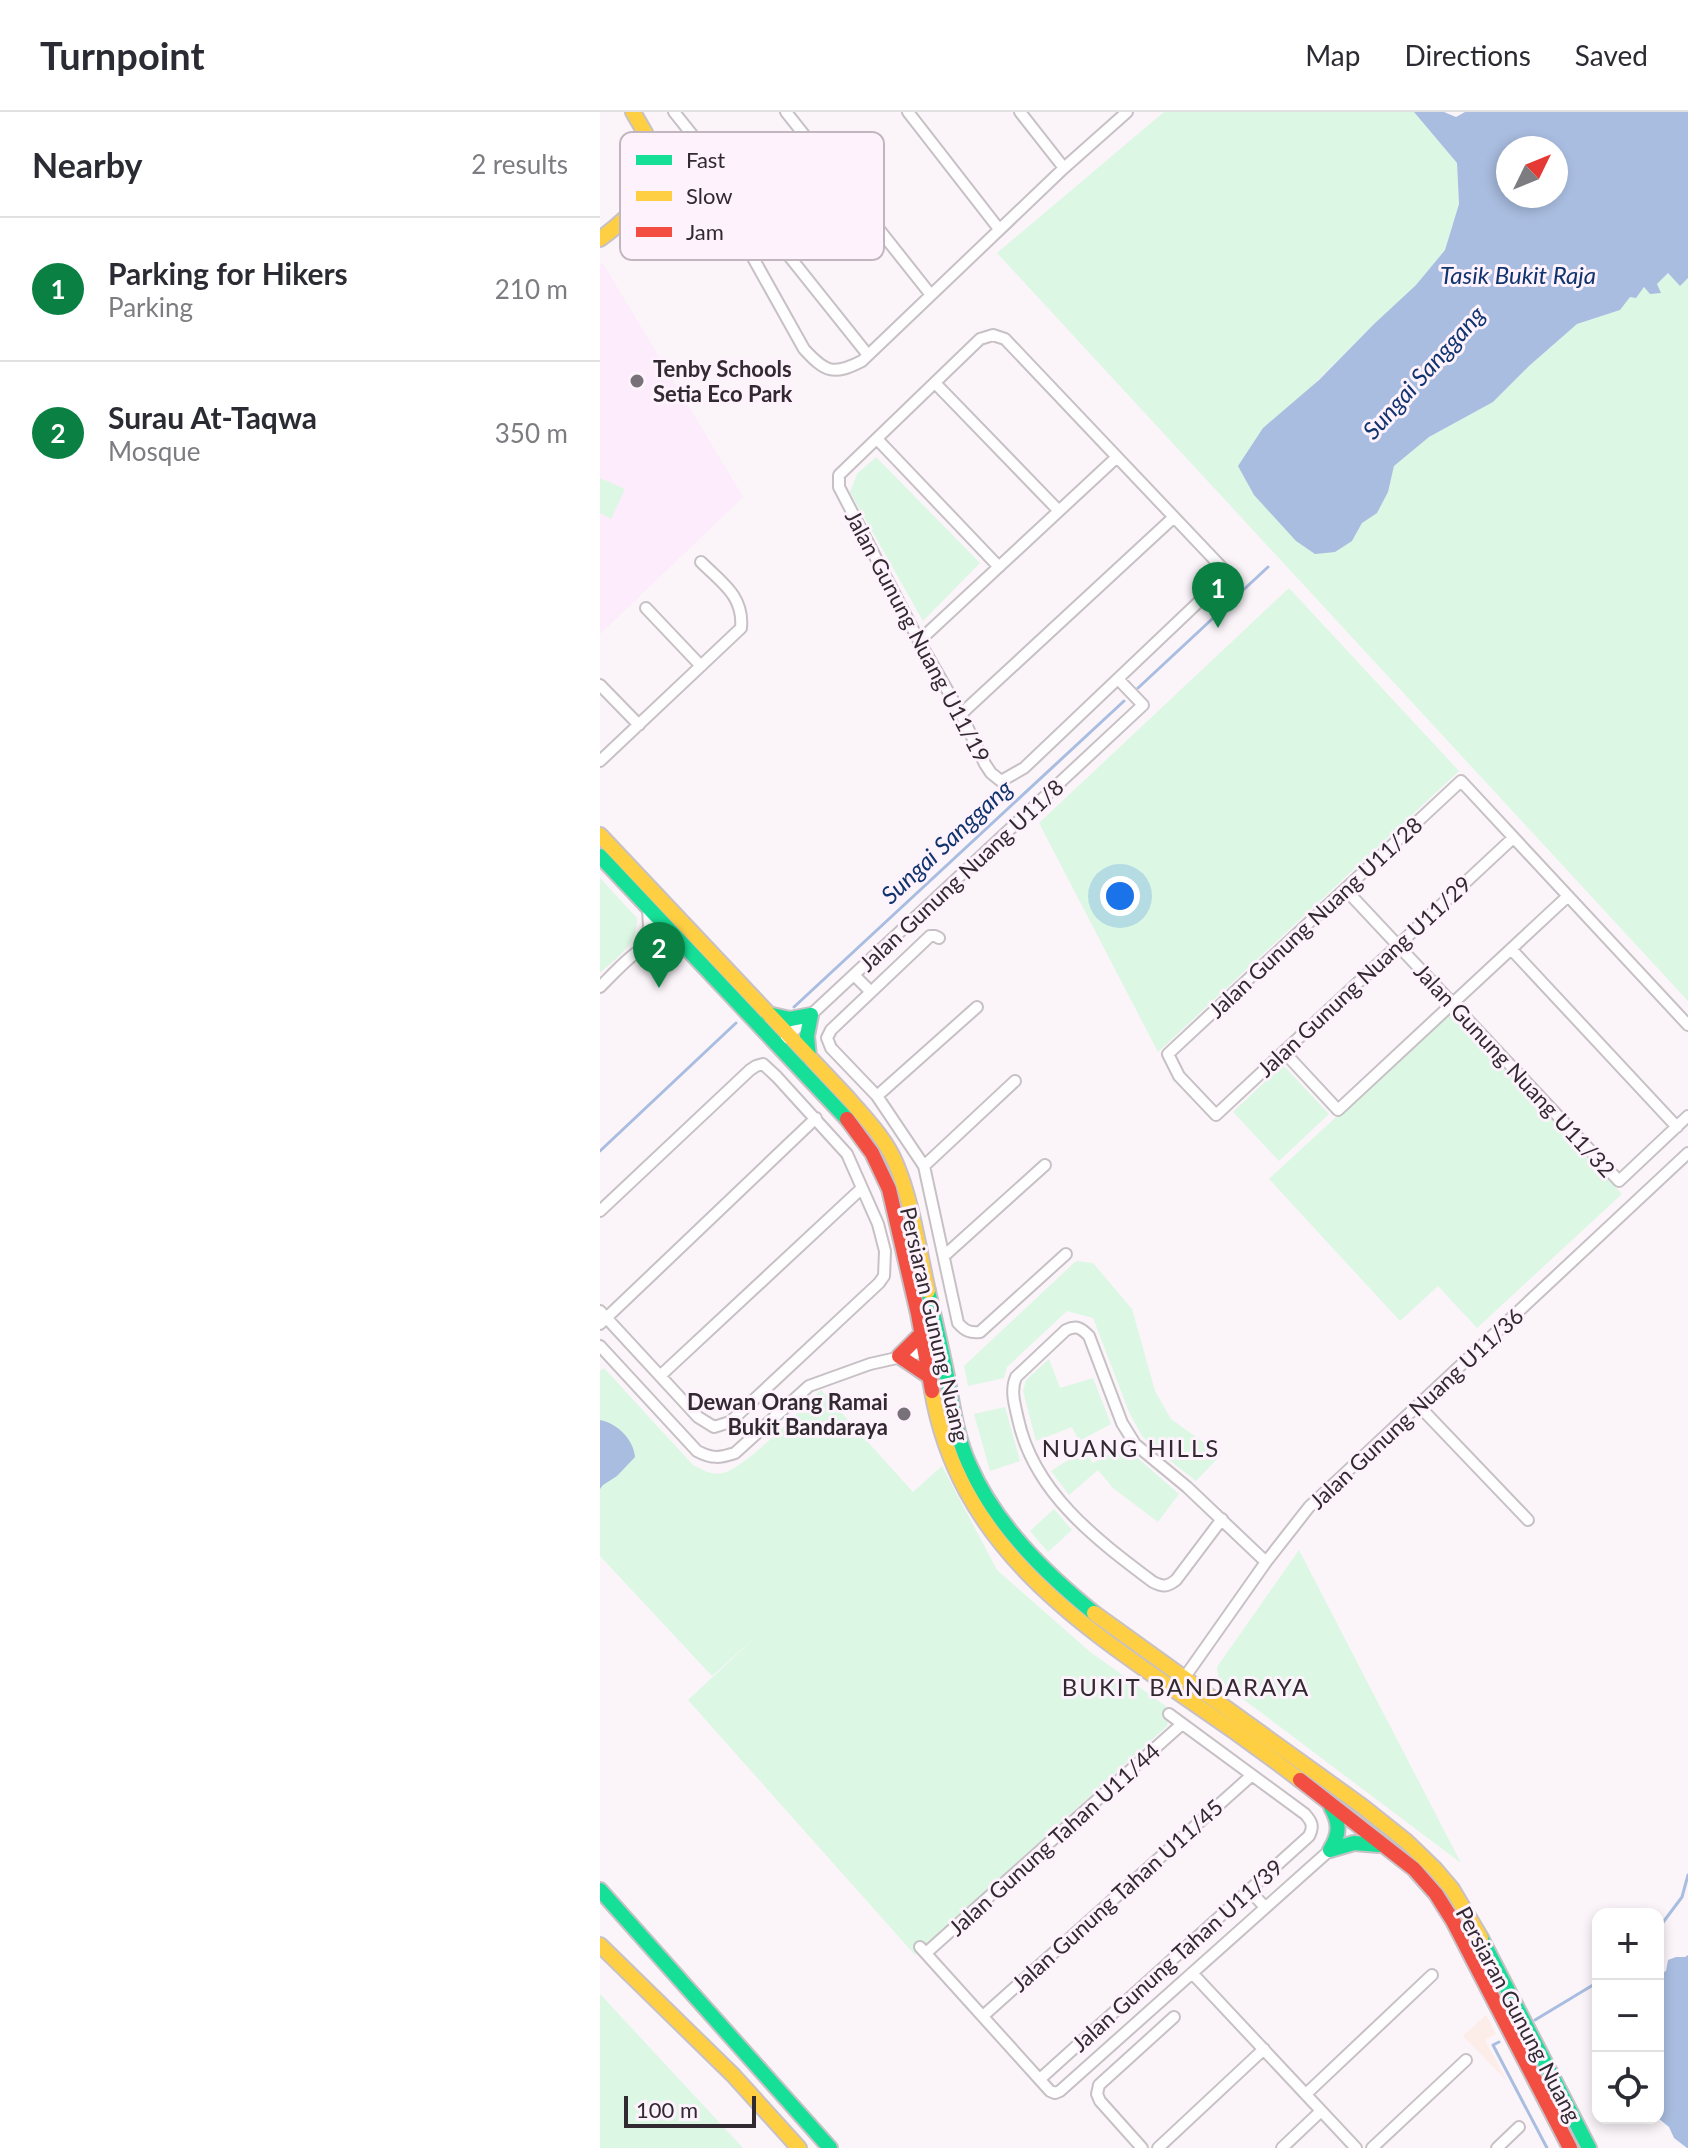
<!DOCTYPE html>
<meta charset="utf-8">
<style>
:root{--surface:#fff;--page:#f7f7f7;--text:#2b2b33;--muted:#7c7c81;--line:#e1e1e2;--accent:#0b8043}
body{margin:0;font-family:Lato,sans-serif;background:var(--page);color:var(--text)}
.controls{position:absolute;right:24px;bottom:24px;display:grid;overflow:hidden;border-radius:16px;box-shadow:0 4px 12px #0003}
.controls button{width:72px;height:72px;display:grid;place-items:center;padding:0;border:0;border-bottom:2px solid var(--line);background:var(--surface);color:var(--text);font:40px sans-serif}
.compass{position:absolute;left:896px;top:24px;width:72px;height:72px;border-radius:50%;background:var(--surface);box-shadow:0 4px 12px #0003;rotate:47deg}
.scale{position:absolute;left:24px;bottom:20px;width:132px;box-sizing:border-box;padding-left:8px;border:4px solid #322a31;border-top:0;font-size:22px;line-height:28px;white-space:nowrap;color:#322a31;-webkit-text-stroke:6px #fef2fc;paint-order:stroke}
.you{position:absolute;left:520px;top:784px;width:28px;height:28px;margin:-20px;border:6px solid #fff;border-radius:50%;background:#1a73e8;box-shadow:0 0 0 12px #1a73e833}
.badge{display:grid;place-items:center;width:52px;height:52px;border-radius:50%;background:var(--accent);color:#fff;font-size:26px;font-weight:700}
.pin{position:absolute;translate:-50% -66px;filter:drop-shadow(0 2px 4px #0008)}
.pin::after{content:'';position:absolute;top:42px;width:28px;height:24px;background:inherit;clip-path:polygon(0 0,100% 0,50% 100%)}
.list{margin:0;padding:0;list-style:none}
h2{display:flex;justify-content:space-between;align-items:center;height:104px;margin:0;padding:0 32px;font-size:34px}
h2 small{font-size:26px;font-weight:400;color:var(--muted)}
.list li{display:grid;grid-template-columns:52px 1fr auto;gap:24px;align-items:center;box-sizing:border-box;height:144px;padding:0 32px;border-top:2px solid var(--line)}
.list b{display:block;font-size:30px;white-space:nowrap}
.list p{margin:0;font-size:26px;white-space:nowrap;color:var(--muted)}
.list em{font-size:26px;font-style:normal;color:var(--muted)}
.icon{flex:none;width:44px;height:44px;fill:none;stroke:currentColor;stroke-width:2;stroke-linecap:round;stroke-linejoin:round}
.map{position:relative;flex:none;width:1088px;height:2036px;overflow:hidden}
header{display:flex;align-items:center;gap:48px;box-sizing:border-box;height:112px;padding:0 40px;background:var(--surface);border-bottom:2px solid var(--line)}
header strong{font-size:38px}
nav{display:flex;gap:44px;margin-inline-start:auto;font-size:28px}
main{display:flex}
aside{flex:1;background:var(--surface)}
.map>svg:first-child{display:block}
</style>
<header>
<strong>Turnpoint</strong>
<nav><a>Map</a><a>Directions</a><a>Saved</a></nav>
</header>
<main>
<aside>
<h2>Nearby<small>2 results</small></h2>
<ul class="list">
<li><span class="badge">1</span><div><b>Parking for Hikers</b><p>Parking</p></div><em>210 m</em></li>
<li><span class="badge">2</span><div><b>Surau At-Taqwa</b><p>Mosque</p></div><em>350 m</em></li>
</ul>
</aside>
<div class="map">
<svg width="1088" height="2036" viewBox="0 0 1088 2036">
<rect width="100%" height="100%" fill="#fbf5fa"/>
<path fill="#fdecfb" d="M2 150 143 385 0 522V153Z"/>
<path fill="#fdede8" d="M886 1903 896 1922 885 1928 907 1969 863 1924Z"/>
<path fill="#dcf7e3" d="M564 0H814L857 51 859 92 845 138 816 173 774 212 719 267 650 339 638 354 752 429 762 411 788 380 794 354 829 325 893 290 929 254 977 212 1020 198 1024 189 1045 175 1061 181 1057 172 1068 161 1080 173 1088 166V889L397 141Z
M276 345 380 451 323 509 250 380 257 362Z
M0 366 25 377 11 407 0 401Z
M689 476 859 659 558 940 439 711Z
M0 766 37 806C37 834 19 843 0 861Z
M852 898 1022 1082 877 1216 838 1174 800 1209 669 1067Z
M683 953 729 1002 679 1049 633 1000Z
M476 1149 493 1151 532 1197 555 1279 571 1307 621 1343 596 1369 555 1337 542 1324 529 1300 493 1206 467 1199 407 1255 404 1266 368 1274 364 1254Z
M449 1247 460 1276 493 1266 511 1312 479 1329 472 1315 436 1329 423 1279 426 1268Z
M4 1256 93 1353C103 1358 112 1364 123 1361 147 1355 201 1297 221 1278L313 1380 342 1354 397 1458 489 1539 571 1598 567 1614 315 1843 88 1588 161 1520 112 1564 0 1444V1259Z
M405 1295 420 1349 390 1359 374 1302Z
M524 1334 579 1382 558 1410 513 1376 498 1358 469 1383 451 1359 484 1338 493 1351Z
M454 1397 472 1418 448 1440 430 1419Z
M699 1438 861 1751 619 1569 617 1555Z
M0 1882 143 2036H0Z"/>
<path fill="#a9bde0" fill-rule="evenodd" d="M814 0H844L856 5 865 0H1088V166L1080 174 1068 161 1057 172 1061 181 1050 182 1044 175 1036 186 1030 185 1020 198 977 212 929 254 893 290 829 325 794 354 788 380 777 401 762 411 752 429 735 440 715 442 696 429 654 383 638 354 663 316 719 268 774 212 816 173 845 138 859 92 857 51ZM908 36H956V84H908Z
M0 1308C17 1311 34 1328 35 1345L17 1364 3 1373 0 1377Z
M1088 1843V2036H1087L1074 2026 1069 2015 1058 2006V1863L1066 1859 1068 1848 1076 1845H1085Z"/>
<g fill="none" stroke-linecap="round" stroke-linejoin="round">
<path stroke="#a9bde0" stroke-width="3" d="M538 576 668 455
M194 895 524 589
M0 1039 136 911
M1058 1817 1082 1785 1088 1763
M935 1908 998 1870
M899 1930 893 1933 947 2036"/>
<defs>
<path id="street" d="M74 0 268 243
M186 0 331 183
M308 0 399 117
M420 0 464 56
M136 79 131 97 133 110 204 237C225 260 233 264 262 249L464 56 527 0
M393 223 405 227 628 462 424 656 401 669 391 661 385 652 361 602 319 529 239 375V363L380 227Z
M335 271 459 399
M277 327 399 455
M46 496 101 554
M319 529 517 345
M0 573 39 613
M361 602 574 405
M0 649 141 516C144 484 122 471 101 450
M913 726 616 1003 579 964 568 942 861 669 1088 913
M745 777 1019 1069 1088 1004
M339 826 335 824H330L231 918 227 926 231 936 277 984 324 1054 358 1211C365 1219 370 1221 380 1220L466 1142
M43 835 49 815 48 795
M911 837 1077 1015
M254 863 271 880
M0 875C14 861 39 833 58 829 66 827 76 831 84 833
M186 926 543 593 518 567
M684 940 738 998 968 784
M277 984 377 895
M324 1054 415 969
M0 1099 150 958 156 954 163 952 177 965 247 1042 278 1112 285 1139 284 1164 279 1171 130 1310 114 1315 98 1305 0 1199
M344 1144 445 1053
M0 1212 216 1006
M0 1234 97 1339C112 1347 120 1346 135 1341L209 1274 270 1252 341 1236
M60 1264 262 1076
M818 1293 928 1408
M622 1407 576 1468C567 1475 563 1475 553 1470 496 1427 434 1381 418 1307 415 1293 410 1279 416 1265L466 1218C477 1213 481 1216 489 1224L522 1311 535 1332 587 1375 666 1450
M582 1569 666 1450 709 1395 1088 1041
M649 1778 665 1795
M320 1835 450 1979 455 1981 460 1979 730 1738
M326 1841 582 1612
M592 1861 756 2036
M383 1904 652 1663
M440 1967 709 1724C714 1714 712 1710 705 1702L569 1602
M706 1982 832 1863
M542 2036 500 1989 497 1982 499 1973 574 1905
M558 2036 664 1937
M682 2036 721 1999
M772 2036 866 1948
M897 2036 919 2015"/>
<path id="fast" d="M0 744 247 1007
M168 902 190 907 211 903
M209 945 207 924 211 903
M328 1179C335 1209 342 1239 348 1269 353 1297 357 1326 369 1352 395 1412 444 1460 494 1501
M730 1738 754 1731 779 1733
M730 1738C740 1722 740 1711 731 1695
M0 1778 230 2036
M881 1826 989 2036"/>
<path id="slow" d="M0 127C27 107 62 78 53 40 50 26 40 13 33 0
M0 723 248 986C265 1006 286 1027 296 1052 312 1089 319 1140 328 1179
M332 1279C359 1432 473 1508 592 1590 629 1615 665 1641 700 1668
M494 1501 762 1694 806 1729 835 1757 852 1777 881 1826
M0 1833 133 1963 199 2036"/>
<path id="jam" d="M247 1007 272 1041 289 1077 318 1202 332 1279
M322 1221 299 1244 330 1265
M700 1668 814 1757 836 1782 853 1809 970 2036"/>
</defs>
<use href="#street" stroke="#c7c1c6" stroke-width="14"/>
<use href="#fast" stroke="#c7c1c6" stroke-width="18"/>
<use href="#slow" stroke="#c7c1c6" stroke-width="18"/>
<use href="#jam" stroke="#c7c1c6" stroke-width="18"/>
<use href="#street" stroke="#fefefe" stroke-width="10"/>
<use href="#fast" stroke="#16e098" stroke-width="14"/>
<use href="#slow" stroke="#ffcf43" stroke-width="14"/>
<use href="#jam" stroke="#f24e42" stroke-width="14"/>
</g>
<g fill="#787177" stroke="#fef2fc" stroke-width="3">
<circle cx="37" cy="269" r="8"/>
<circle cx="304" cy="1302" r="8"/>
</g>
<g text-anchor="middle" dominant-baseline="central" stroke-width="6" stroke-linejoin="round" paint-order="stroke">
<g font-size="22" font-weight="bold" fill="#322a31" stroke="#fef2fc" text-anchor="start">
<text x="53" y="256">Tenby Schools<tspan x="53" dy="25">Setia Eco Park</tspan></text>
<text x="288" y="1289" text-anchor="end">Dewan Orang Ramai<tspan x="288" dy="25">Bukit Bandaraya</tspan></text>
</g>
<g font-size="22" fill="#322a31" stroke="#fef2fc">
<text transform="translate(318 524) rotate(62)">Jalan Gunung Nuang U11/19</text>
<text transform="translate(361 763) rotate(-43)">Jalan Gunung Nuang U11/8</text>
<text transform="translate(715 805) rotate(-43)">Jalan Gunung Nuang U11/28</text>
<text transform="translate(764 864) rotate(-43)">Jalan Gunung Nuang U11/29</text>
<text transform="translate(915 958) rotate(47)">Jalan Gunung Nuang U11/32</text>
<text transform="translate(335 1212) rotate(77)">Persiaran Gunung Nuang</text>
<text transform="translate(816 1296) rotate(-43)">Jalan Gunung Nuang U11/36</text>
<text transform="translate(454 1727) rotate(-42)">Jalan Gunung Tahan U11/44</text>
<text transform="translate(517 1783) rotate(-42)">Jalan Gunung Tahan U11/45</text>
<text transform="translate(577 1843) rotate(-42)">Jalan Gunung Tahan U11/39</text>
<text transform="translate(919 1902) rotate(62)">Persiaran Gunung Nuang</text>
</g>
<g font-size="24" font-style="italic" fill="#0f346e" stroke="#fef2fc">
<text x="918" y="162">Tasik Bukit Raja</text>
<text transform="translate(823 260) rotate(-48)">Sungai Sanggang</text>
<text transform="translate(346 729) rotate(-43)">Sungai Sanggang</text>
</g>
<g font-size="24" letter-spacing="2" fill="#322a31" stroke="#fef2fc">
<text x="531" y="1335">NUANG HILLS</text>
<text x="586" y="1574">BUKIT BANDARAYA</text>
</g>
</g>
<rect x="20" y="20" width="264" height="128" rx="12" fill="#fef2fc" stroke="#c1b6bf" stroke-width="2"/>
<rect x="36" y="43" width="36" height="10" fill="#16e098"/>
<rect x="36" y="79" width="36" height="10" fill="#ffcf43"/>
<rect x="36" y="115" width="36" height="10" fill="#f24e42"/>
<g font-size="22" fill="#322a31">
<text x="86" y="56">Fast</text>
<text x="86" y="92">Slow</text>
<text x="86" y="128">Jam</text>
</g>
</svg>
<div class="controls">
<button>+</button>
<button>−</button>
<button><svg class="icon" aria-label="locate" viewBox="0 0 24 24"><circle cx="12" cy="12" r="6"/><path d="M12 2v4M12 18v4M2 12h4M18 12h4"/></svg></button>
</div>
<svg class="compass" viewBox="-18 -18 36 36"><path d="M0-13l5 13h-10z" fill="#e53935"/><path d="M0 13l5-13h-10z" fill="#7c7c81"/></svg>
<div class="scale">100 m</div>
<div class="you"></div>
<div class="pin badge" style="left:618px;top:516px">1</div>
<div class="pin badge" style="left:59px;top:876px">2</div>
</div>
</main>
